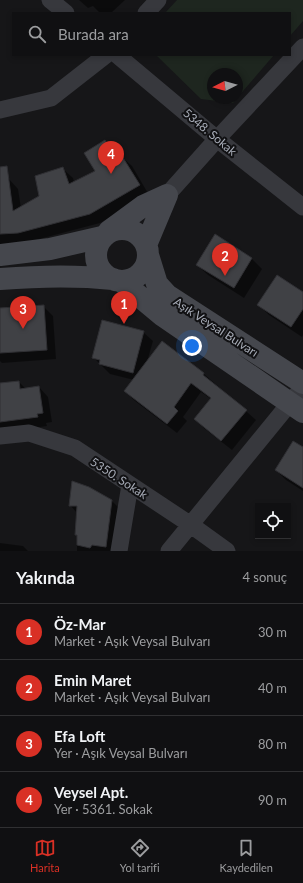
<!DOCTYPE html>
<html lang="tr">
<meta charset="utf-8">
<style>
:root{--surface:#101012;--page:#1e1e20;--text:#f1f3f6;--muted:#9c9d9f;--line:#303032;--accent:#d93025}
body{margin:0;font-family:Lato,sans-serif;background:var(--page);color:var(--text)}
.controls{position:absolute;right:12px;bottom:12px;display:grid;overflow:hidden;border-radius:0px;box-shadow:0 2px 6px #0003}
.controls button{width:36px;height:36px;display:grid;place-items:center;padding:0;border:0;border-bottom:1px solid var(--line);background:var(--surface);color:var(--text);font:20px sans-serif}
.compass{position:absolute;left:207px;top:68px;width:36px;height:36px;border-radius:50%;background:var(--surface);box-shadow:0 2px 6px #0003;rotate:264deg}
.you{position:absolute;left:192px;top:346px;width:14px;height:14px;margin:-10px;border:3px solid #fff;border-radius:50%;background:#1a73e8;box-shadow:0 0 0 6px #1a73e833}
.badge{display:grid;place-items:center;width:26px;height:26px;border-radius:50%;background:var(--accent);color:#fff;font-size:13px;font-weight:700}
.pin{position:absolute;translate:-50% -33px;filter:drop-shadow(0 1px 2px #0008)}
.pin::after{content:'';position:absolute;top:21px;width:14px;height:12px;background:inherit;clip-path:polygon(0 0,100% 0,50% 100%)}
.list{margin:0;padding:0;list-style:none}
h2{display:flex;justify-content:space-between;align-items:center;height:52px;margin:0;padding:0 16px;font-size:17px}
h2 small{font-size:13px;font-weight:400;color:var(--muted)}
.list li{display:grid;grid-template-columns:26px 1fr auto;gap:12px;align-items:center;box-sizing:border-box;height:56px;padding:0 16px;border-top:1px solid var(--line)}
.list b{display:block;font-size:15px;white-space:nowrap}
.list p{margin:0;font-size:13px;white-space:nowrap;color:var(--muted)}
.list em{font-size:13px;font-style:normal;color:var(--muted)}
.icon{flex:none;width:22px;height:22px;fill:none;stroke:currentColor;stroke-width:2;stroke-linecap:round;stroke-linejoin:round}
.map{position:relative;flex:none;width:303px;height:551px;overflow:hidden}
.search{position:absolute;background:var(--surface);box-shadow:0 2px 6px #0003;left:12px;right:12px;top:12px;height:44px;display:flex;align-items:center;gap:10px;box-sizing:border-box;padding:0 14px;border-radius:0px;color:var(--muted);font-size:15px}
.sheet{height:276px;background:var(--surface)}
nav{display:flex;justify-content:space-around;align-items:center;box-sizing:border-box;height:56px;border-top:1px solid var(--line);background:var(--surface);font-size:11px;color:var(--muted)}
nav a{display:grid;justify-items:center;gap:2px}
nav .on{color:var(--accent)}
.map>svg:first-child{display:block}
</style>
<div class="map">
<svg width="303" height="551" viewBox="0 0 303 551">
<rect width="100%" height="100%" fill="#161618"/>
<path fill="#1e261f" d="M177 0H303V21L290 36V13H165Z
M156 55H274L237 98V74H213V98H237L233 103 201 99Z"/>
<path fill="#0007" d="M79 0H125L111 13H103L99 12 93 6 88 8Z
M105 141 114 151 119 159 122 157 132 166 149 195 100 223 28 242 0 245V181L9 179 18 189 21 208 41 196 63 169 73 178 74 182 96 171Z
M215 236 252 259 262 269 244 298 208 275 197 265Z
M303 294V335L302 337 269 315 258 304Z
M43 306 53 316 56 359 2 363 0 361V309Z
M143 332 153 341 147 362 163 343 204 374 256 420 232 450 205 429 195 419 211 399 201 392 183 417 187 421 177 433 135 401 125 391 134 380 110 374 93 357Z
M19 382 26 389 39 387 48 397 52 422 46 423 47 426 5 432 0 428V384Z
M303 448V491L286 480 276 470Z
M112 501 122 511 116 551H77V513L70 505Z
M0 543 23 546 28 551H0Z"/>
<path fill="#404145" stroke="#303034" d="M105 140 116 160 122 156 140 185 90 214 18 233 0 234V167L7 166 13 211 39 196 35 176 63 167 69 184 95 171 84 153Z
M215 234 252 258 234 288 196 265Z
M277 275 303 292V309L291 327 257 305Z
M44 305 47 350 0 353V308Z
M102 320 144 331 133 373 99 364 100 360 92 358Z
M162 341 204 373 203 375 247 410 221 441 194 419 211 398 191 383 174 407 178 411 167 424 124 391Z
M19 381 20 389 39 386 43 413 37 414 38 417 0 422V383Z
M293 441 303 447V488L275 470Z
M72 481 89 487 112 500 106 547 92 545 90 548 77 545V535H75L77 506H69Z"/>
<g fill="none" stroke-linecap="round" stroke-linejoin="round">
<path stroke="#37383d" stroke-width="17" d="M50 0 66 13
M146 13 158 0
M117 55 217 139 303 207
M0 110 51 98 106 55
M167 195 217 139 303 47
M0 436 29 433 75 448 191 525 227 551
M119 551 130 485
M169 551 303 387"/>
<path stroke="#45474d" stroke-width="22" d="M96 255a26 26 0 1 1 52 0a26 26 0 1 1-52 0Z
M109 231 143 206 167 195 146 245
M0 255 50 249 102 237
M148 255 157 284 167 295 303 383
M0 279C38 276 75 275 113 279
M121 281 163 316 303 412"/>
</g>
<g text-anchor="middle" dominant-baseline="central" stroke-width="4" stroke-linejoin="round" paint-order="stroke">
<g font-size="12" fill="#a8adb8" stroke="#111113">
<text transform="translate(210 132) rotate(40)">5348. Sokak</text>
<text transform="translate(216 327) rotate(33)">Aşık Veysal Bulvarı</text>
<text transform="translate(119 478) rotate(33)">5350. Sokak</text>
</g>
</g>
</svg>
<div class="controls">
<button><svg class="icon" aria-label="locate" viewBox="0 0 24 24"><circle cx="12" cy="12" r="6"/><path d="M12 2v4M12 18v4M2 12h4M18 12h4"/></svg></button>
</div>
<svg class="compass" viewBox="-18 -18 36 36"><path d="M0-13l5 13h-10z" fill="#e53935"/><path d="M0 13l5-13h-10z" fill="#9c9d9f"/></svg>
<div class="you"></div>
<div class="pin badge" style="left:124px;top:324px">1</div>
<div class="pin badge" style="left:225px;top:276px">2</div>
<div class="pin badge" style="left:23px;top:329px">3</div>
<div class="pin badge" style="left:111px;top:174px">4</div>
<div class="search"><svg class="icon" aria-label="search" viewBox="0 0 24 24"><circle cx="10" cy="10" r="6"/><path d="M15 15l6 6"/></svg>Burada ara</div>
</div>
<section class="sheet">
<h2>Yakında<small>4 sonuç</small></h2>
<ul class="list">
<li><span class="badge">1</span><div><b>Öz-Mar</b><p>Market · Aşık Veysal Bulvarı</p></div><em>30 m</em></li>
<li><span class="badge">2</span><div><b>Emin Maret</b><p>Market · Aşık Veysal Bulvarı</p></div><em>40 m</em></li>
<li><span class="badge">3</span><div><b>Efa Loft</b><p>Yer · Aşık Veysal Bulvarı</p></div><em>80 m</em></li>
<li><span class="badge">4</span><div><b>Veysel Apt.</b><p>Yer · 5361. Sokak</p></div><em>90 m</em></li>
</ul>
</section>
<nav>
<a class="on"><svg class="icon" aria-label="map" viewBox="0 0 24 24"><path d="M3 6l6-2 6 2 6-2v14l-6 2-6-2-6 2zM9 4v14M15 6v14"/></svg>Harita</a>
<a><svg class="icon" aria-label="directions" viewBox="0 0 24 24"><path d="M12 3l9 9-9 9-9-9zM9 14v-3h6M13 9l2 2-2 2"/></svg>Yol tarifi</a>
<a><svg class="icon" aria-label="saved" viewBox="0 0 24 24"><path d="M7 4h10v16l-5-4-5 4z"/></svg>Kaydedilen</a>
</nav>
